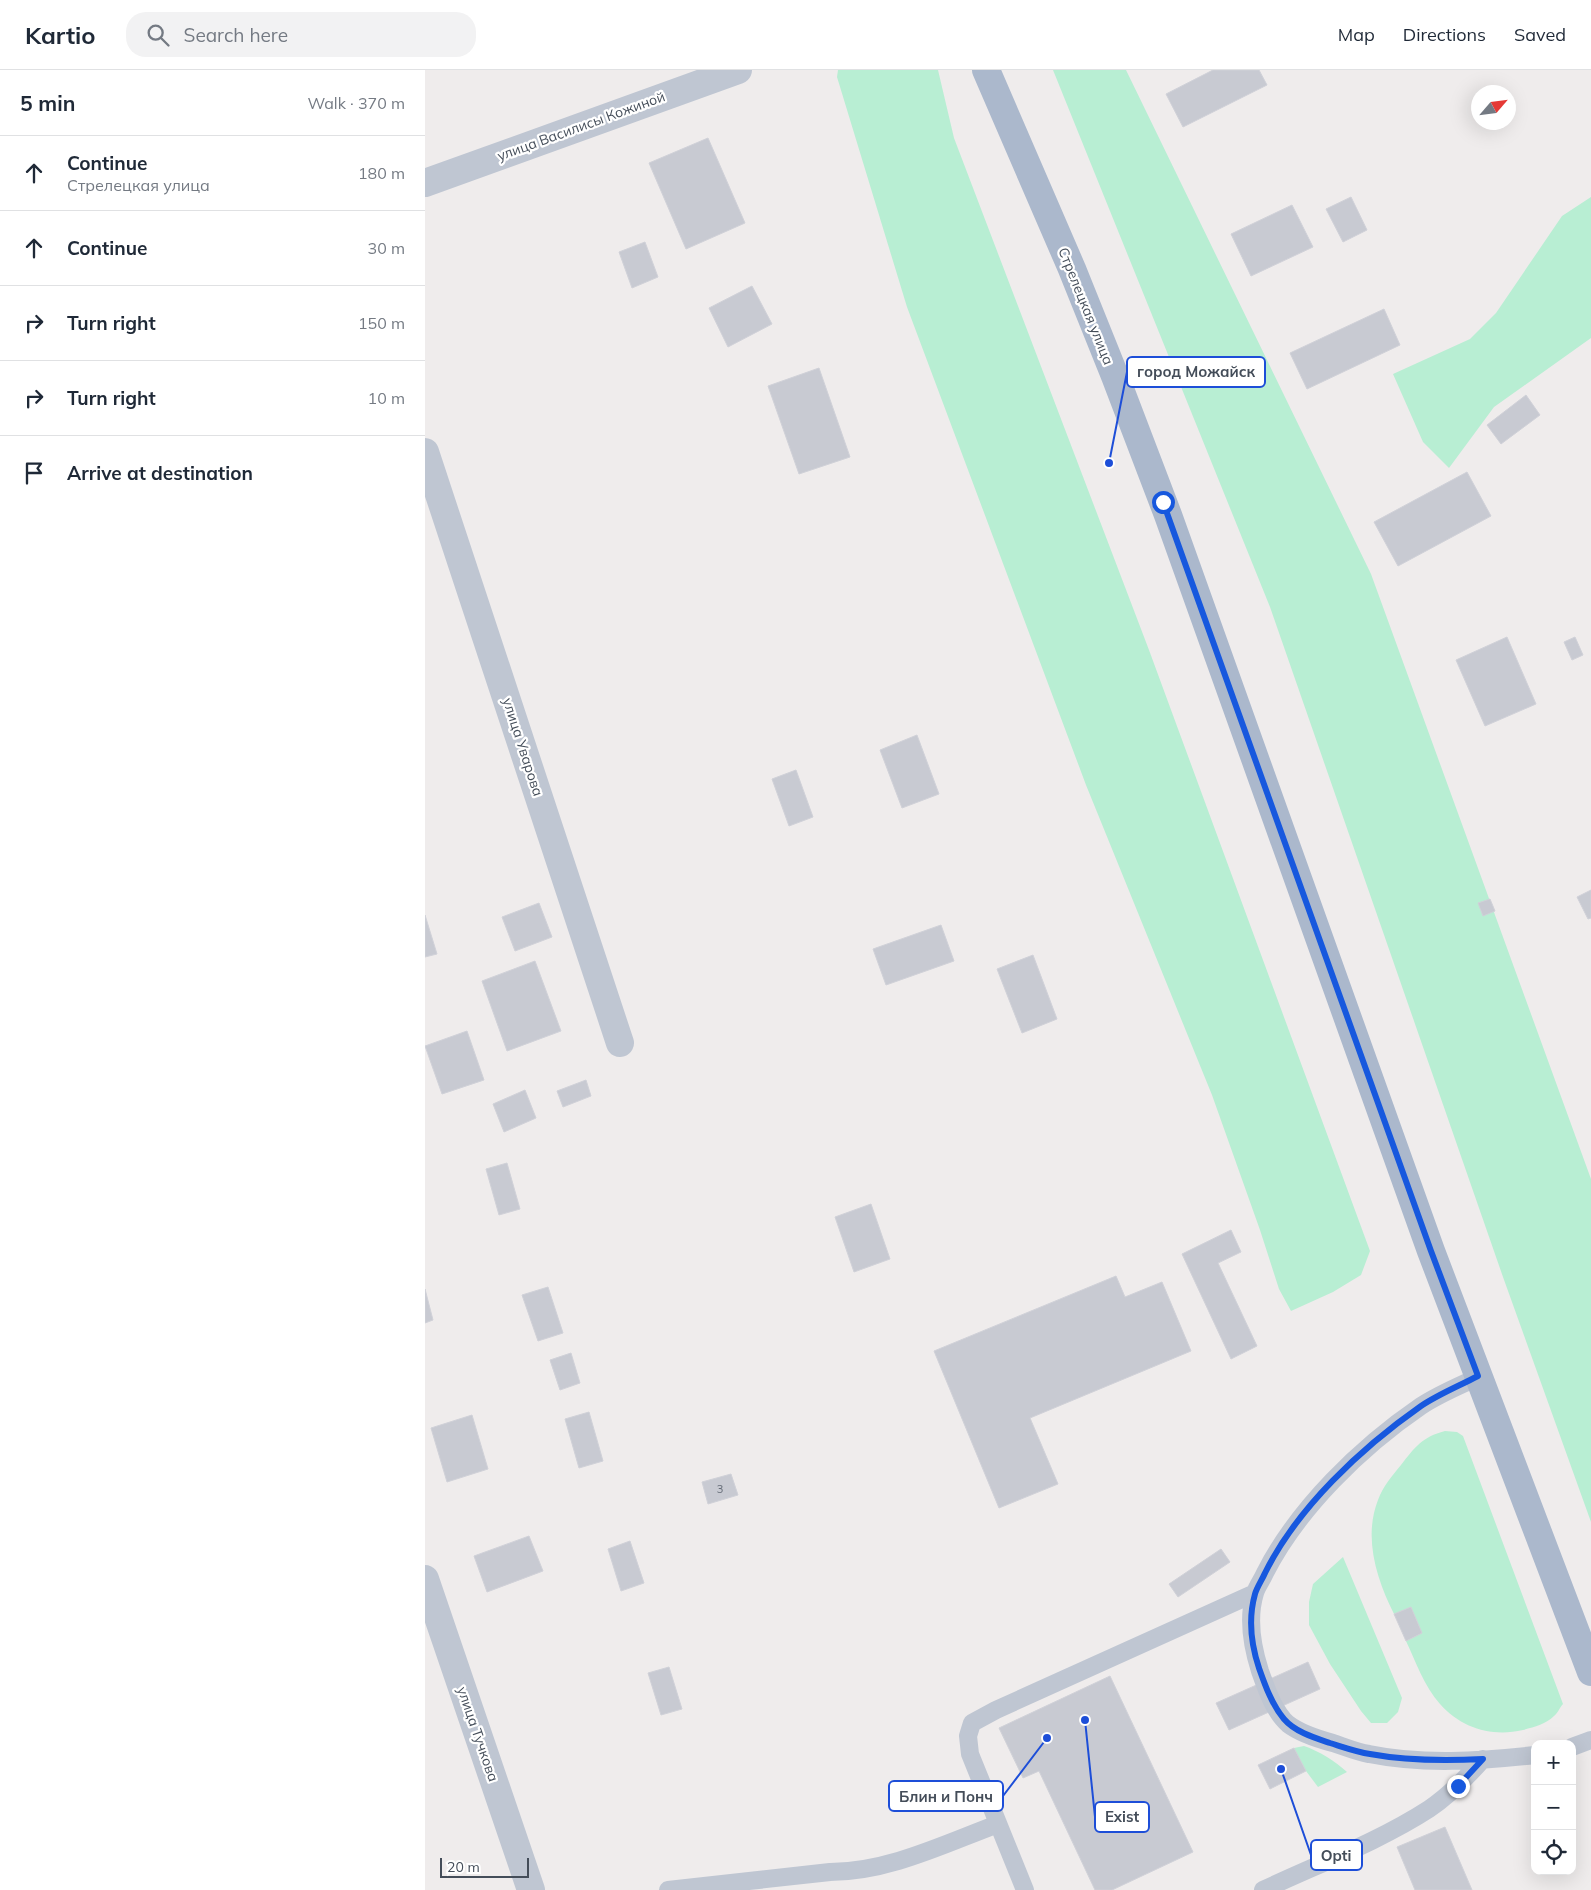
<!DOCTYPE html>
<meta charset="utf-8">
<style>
:root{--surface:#fff;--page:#f2f2f3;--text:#1f2937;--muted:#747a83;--line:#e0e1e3}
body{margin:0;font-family:Mulish,sans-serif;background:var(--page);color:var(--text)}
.controls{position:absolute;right:15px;bottom:15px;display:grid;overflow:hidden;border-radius:10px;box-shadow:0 5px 20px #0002}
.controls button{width:45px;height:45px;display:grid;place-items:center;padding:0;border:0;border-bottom:1px solid var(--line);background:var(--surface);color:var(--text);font:25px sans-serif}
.compass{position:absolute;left:1046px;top:15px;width:45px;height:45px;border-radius:50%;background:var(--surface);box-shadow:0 5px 20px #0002;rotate:62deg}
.scale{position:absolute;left:15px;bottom:12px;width:89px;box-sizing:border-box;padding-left:5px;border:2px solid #444d59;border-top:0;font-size:14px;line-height:18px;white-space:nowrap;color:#444d59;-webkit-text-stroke:4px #fff;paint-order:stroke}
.stop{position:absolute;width:15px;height:15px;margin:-11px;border:4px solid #1758de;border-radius:50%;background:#fff}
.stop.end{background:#1758de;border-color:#fff;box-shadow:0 1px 5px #0008}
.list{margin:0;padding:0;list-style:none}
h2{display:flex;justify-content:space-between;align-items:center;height:65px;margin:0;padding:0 20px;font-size:21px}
h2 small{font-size:16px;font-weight:400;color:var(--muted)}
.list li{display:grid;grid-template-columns:32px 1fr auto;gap:15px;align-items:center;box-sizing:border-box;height:75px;padding:0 20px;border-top:1px solid var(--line)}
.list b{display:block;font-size:19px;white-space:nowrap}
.list p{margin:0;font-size:16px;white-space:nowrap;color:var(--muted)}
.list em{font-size:16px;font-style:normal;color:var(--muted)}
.icon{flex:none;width:28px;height:28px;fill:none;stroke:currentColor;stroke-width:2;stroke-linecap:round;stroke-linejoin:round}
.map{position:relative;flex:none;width:1166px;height:1820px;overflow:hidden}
header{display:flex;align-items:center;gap:30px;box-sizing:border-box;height:70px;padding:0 25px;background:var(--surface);border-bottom:1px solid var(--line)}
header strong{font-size:24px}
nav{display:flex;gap:28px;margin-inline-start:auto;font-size:18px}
.search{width:350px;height:45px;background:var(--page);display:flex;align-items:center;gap:12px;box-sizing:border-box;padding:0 18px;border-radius:20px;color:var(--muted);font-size:19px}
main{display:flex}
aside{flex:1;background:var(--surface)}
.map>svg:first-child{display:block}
</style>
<header>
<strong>Kartio</strong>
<div class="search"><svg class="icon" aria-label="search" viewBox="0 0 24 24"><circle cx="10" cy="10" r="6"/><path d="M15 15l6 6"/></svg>Search here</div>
<nav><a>Map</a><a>Directions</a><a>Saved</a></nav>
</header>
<main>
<aside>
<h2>5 min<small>Walk · 370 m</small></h2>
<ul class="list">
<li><svg class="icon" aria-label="ahead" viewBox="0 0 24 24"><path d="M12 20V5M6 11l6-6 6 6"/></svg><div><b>Continue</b><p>Стрелецкая улица</p></div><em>180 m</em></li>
<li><svg class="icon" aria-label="ahead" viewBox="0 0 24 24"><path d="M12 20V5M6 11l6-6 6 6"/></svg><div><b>Continue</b></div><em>30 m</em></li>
<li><svg class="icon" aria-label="right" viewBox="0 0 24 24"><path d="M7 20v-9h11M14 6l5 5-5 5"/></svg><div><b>Turn right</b></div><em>150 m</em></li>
<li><svg class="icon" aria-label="right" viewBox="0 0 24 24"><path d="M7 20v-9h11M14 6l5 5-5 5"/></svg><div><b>Turn right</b></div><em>10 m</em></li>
<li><svg class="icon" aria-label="arrive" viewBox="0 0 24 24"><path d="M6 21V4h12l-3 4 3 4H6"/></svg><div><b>Arrive at destination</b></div></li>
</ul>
</aside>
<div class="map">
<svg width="1166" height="1820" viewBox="0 0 1166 1820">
<rect width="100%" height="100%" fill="#efecec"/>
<path fill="#b8eed3" d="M413 0H513L529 68 724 580 945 1181 936 1205 908 1222 866 1241 854 1219 835 1160 787 1025 661 715 482 237 412 7Z
M628 0H701L946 504 1166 1109V1452L1078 1207 845 537Z
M1166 127V268L1069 337 1024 398 998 372 968 304 1045 269 1071 243 1137 146Z
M1020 1361 1032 1362 1038 1366 1138 1634C1135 1637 1133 1643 1129 1646 1121 1654 1109 1657 1098 1660 1068 1667 1037 1659 1015 1634 999 1616 991 1592 981 1571L997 1563 986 1537 969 1544C952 1510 938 1468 953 1430 958 1416 967 1406 976 1395 990 1377 997 1367 1020 1361Z
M918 1487 977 1628 973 1642 962 1653H946L936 1641 905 1594 884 1555V1532L888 1514Z
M879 1676C894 1681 910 1691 922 1702L893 1717 881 1701 869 1678Z"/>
<path fill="#c8cad2" stroke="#d0d1d8" d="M788 0H834L842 15 758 57 741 24Z
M283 68 320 153 261 179 224 93Z
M926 127 942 160 918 172 901 139Z
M867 135 888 177 826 206 806 164Z
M220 172 233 207 207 218 194 182Z
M327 216 347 254 303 277 284 238Z
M959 239 975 275 882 319 865 283Z
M394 298 425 387 374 404 343 316Z
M1101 325 1115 345 1076 374 1062 355Z
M1042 402 1066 446 973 496 949 452Z
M1082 567 1111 634 1060 656 1031 590Z
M1150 567 1158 585 1147 590 1139 572Z
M492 665 514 724 477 738 455 680Z
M371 700 388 747 364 756 347 709Z
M1166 820V848L1163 849 1152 827Z
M1065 829 1070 841 1058 846 1053 833Z
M114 833 127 867 90 881 77 847Z
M0 845 12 884 0 887Z
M516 855 529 891 461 915 448 879Z
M608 885 632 949 597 963 572 899Z
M110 891 136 961 82 981 57 911Z
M42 961 59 1010 17 1024 0 976Z
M161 1010 166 1026 138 1037 132 1021Z
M100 1020 111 1048 79 1062 68 1034Z
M82 1093 95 1139 74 1145 61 1099Z
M446 1134 465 1189 429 1202 410 1147Z
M806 1160 816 1182 793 1193 832 1276 806 1289 757 1184Z
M691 1206 700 1227 737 1212 766 1281 605 1348 633 1414 574 1438 509 1281Z
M123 1217 138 1263 113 1271 97 1225Z
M0 1219 8 1250 0 1253Z
M146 1283 155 1313 135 1320 125 1290Z
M164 1342 178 1391 154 1398 140 1349Z
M47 1345 63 1399 22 1412 6 1358Z
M306 1404 313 1425 283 1434 277 1412Z
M104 1466 118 1501 62 1522 49 1486Z
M205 1471 219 1513 196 1521 183 1479Z
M796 1479 805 1492 753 1527 744 1514Z
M986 1537 997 1563 981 1571 969 1544Z
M883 1592 895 1619 804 1660 791 1633Z
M244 1597 257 1639 236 1645 223 1603Z
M685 1606 768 1782 687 1820H670L614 1701 598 1708 574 1658Z
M869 1678 881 1701 845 1719 833 1695Z
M1020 1757 1047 1820H990L972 1777Z"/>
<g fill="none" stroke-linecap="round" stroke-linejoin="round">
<path stroke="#bfc6d2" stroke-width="18" d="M1053 1307C1034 1316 1014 1324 996 1336 936 1377 873 1438 840 1503 837 1510 832 1516 830 1523 822 1549 827 1576 835 1601 841 1618 849 1642 863 1654 876 1664 893 1669 908 1673 920 1677 932 1682 944 1684 998 1695 1055 1691 1110 1685
M1147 1677 1166 1670
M243 1820 405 1802C463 1802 519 1774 573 1754
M600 1820 545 1684 543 1666 547 1653 571 1640 830 1523
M838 1820C893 1794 953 1772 1004 1739 1025 1725 1042 1707 1058 1689"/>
<path stroke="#bfc6d2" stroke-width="28" d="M0 113 313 0
M0 382 195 973
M0 1509 106 1820"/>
<path stroke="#abb8cc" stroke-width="28" d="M561 0 647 199 690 306 743 445 1006 1181 1166 1602"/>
</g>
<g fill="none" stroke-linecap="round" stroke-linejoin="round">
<path stroke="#1758de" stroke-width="6" d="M738 432 1006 1181 1053 1306C1034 1316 1014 1324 996 1336 936 1378 872 1438 840 1503 837 1510 832 1517 830 1524 823 1549 826 1574 834 1598 840 1615 847 1635 859 1649 870 1662 890 1668 905 1673 918 1677 932 1682 945 1684 983 1691 1020 1691 1058 1689L1033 1716"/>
</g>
<g text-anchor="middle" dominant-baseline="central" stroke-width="4.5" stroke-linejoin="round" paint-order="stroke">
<g font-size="11" fill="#656c77">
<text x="295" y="1419">3</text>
</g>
<g font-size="14" fill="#444d59" stroke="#fff">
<text transform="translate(156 56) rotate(-20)">улица Василисы Кожиной</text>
<text transform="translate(661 236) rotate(68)">Стрелецкая улица</text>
<text transform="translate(98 677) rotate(72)">улица Уварова</text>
<text transform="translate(53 1664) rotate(71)">улица Тучкова</text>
</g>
</g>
<path fill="none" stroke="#1d4ed8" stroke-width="2" d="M684 393L702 302M622 1668L578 1726M660 1650L670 1747M856 1699L886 1785"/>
<g fill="#1d4ed8" stroke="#fff" stroke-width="2">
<circle cx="684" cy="393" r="5"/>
<circle cx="622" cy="1668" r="5"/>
<circle cx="660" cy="1650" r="5"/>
<circle cx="856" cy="1699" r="5"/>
</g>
<g fill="#fff" stroke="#1d4ed8" stroke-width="2">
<rect x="702" y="287" width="138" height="30" rx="5"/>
<rect x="464" y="1711" width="114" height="30" rx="5"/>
<rect x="670" y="1732" width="54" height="30" rx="5"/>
<rect x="886" y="1770" width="51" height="30" rx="5"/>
</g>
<g font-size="15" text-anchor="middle" font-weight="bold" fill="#444d59">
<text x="771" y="307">город Можайск</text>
<text x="521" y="1732">Блин и Понч</text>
<text x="697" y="1752">Exist</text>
<text x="911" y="1791">Opti</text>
</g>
</svg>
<div class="controls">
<button>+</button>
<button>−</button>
<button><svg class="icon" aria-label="locate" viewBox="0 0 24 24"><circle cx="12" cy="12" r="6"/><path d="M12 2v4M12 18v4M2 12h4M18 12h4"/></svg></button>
</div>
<svg class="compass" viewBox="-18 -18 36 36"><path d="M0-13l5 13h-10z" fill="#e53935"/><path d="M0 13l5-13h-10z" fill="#747a83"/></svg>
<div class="scale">20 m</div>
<div class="stop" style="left:738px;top:432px"></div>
<div class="stop end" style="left:1033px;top:1716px"></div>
</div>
</main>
